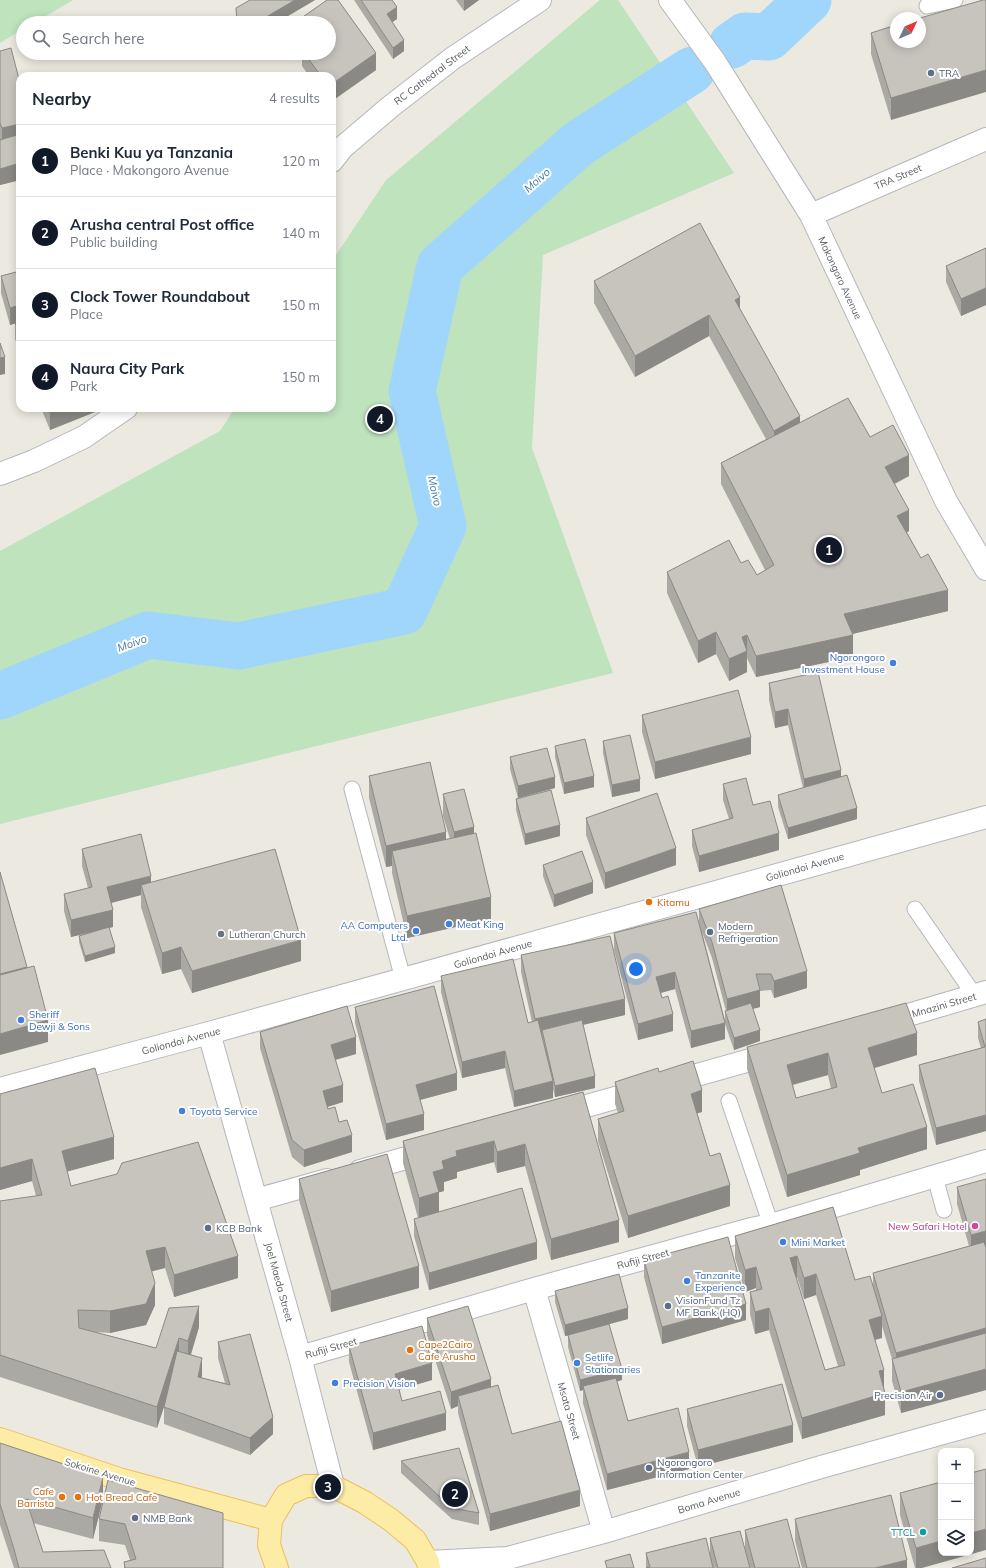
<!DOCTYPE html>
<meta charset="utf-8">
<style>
:root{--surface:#fff;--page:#f2f2f3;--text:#1f2937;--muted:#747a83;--line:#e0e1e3;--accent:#111827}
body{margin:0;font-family:Mulish,sans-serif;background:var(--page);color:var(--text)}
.controls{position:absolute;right:12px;bottom:12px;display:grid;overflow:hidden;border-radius:8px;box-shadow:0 2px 10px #0003}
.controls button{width:36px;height:36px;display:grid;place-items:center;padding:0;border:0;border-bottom:1px solid var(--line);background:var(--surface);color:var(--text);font:20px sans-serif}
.compass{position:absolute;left:890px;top:12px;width:36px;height:36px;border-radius:50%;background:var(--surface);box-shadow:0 2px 10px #0003;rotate:46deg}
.you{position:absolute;left:636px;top:969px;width:14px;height:14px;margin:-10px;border:3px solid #fff;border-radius:50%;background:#1a73e8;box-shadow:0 0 0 6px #1a73e833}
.badge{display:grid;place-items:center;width:26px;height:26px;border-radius:50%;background:var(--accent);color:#fff;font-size:13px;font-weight:700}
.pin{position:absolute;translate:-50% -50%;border:2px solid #fff;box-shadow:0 1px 4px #0006}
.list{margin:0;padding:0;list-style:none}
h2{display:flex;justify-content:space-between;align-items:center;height:52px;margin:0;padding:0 16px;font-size:17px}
h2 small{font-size:13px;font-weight:400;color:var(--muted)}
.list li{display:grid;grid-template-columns:26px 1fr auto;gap:12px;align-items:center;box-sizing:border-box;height:72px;padding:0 16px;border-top:1px solid var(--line)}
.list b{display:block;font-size:15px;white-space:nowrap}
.list p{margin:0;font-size:13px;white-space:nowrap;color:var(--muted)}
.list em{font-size:13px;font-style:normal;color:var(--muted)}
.icon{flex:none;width:22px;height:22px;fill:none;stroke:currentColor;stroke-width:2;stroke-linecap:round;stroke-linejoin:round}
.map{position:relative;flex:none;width:986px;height:1568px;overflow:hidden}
.search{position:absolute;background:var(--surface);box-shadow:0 2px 10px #0003;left:16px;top:16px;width:320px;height:44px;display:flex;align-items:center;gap:10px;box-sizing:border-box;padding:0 14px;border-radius:22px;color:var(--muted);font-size:15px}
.panel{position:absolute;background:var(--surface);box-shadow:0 2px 10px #0003;left:16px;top:72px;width:320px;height:340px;border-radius:12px}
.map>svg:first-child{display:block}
</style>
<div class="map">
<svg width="986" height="1568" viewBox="0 0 986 1568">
<rect width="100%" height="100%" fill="#ece9e0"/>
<path fill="#bee3bd" d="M0 0H73L34 23H23V29L0 43Z
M600 0H618L734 173 543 255 532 448 613 673 0 824V551L220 431 235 408H332V261L386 180Z"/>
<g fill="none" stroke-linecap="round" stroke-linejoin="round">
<path stroke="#a0d6fc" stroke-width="47" d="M732 45 745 36 769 37 808 0
M0 696 148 635 239 646 404 611 443 526 412 391 440 266 578 144 692 70"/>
<defs>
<path id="service" d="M927 6 955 0
M352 789 403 979
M915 909 975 996
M729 1101 771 1225
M935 1177 944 1210"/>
<path id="minor" d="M670 0 715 62 811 215 946 501 986 569
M332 161 343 147 390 107 453 58 540 0
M811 215 986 139
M0 474 34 461 84 437 126 408
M881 1023 986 992
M209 1033 300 1357 333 1486
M558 1114 775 1053
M360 1171 431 1151
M256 1200 327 1180
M534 1289 604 1532
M300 1357 534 1289 751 1229 771 1225 986 1161
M428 1562 508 1558 604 1532 821 1467 986 1421"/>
<path id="tertiary" d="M0 1089 209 1033 986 817"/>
<path id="primary" d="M0 1439 119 1479 271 1520
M277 1568 269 1545 271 1520 286 1495 306 1486H333L364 1502 391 1520 415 1540 428 1562 429 1568"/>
</defs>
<use href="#service" stroke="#b3b7bb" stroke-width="17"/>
<use href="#minor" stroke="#b3b7bb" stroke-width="24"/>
<use href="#tertiary" stroke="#b3b7bb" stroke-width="24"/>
<use href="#primary" stroke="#edbf59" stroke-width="24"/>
<use href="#service" stroke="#fff" stroke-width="15"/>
<use href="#minor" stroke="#fff" stroke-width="22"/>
<use href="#tertiary" stroke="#fff" stroke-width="22"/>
<use href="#primary" stroke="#fceca5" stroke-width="22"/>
</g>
<path fill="#aba9a3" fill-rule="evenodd" d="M250 0H315L276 23H236V8Z
M327 0H338L376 53V70L332 101V76H309L302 66V53H329V23H300V19Z
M354 0H392L397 19 392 22 404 51 393 59Z
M456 0H479L464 11Z
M983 0 891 120 871 54V33Z
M0 51 20 180 0 185Z
M986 248V305L961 316 946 282V266Z
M20 271V352L15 339V323L10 325 1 293V276Z
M594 281 740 309 800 422 870 437 909 476 895 484 909 531 907 532 948 611 852 634 853 657 756 677 747 658V672L729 681 716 654 698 663 667 593V572L741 563 757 575 765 570 721 484V463L766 439 709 336 635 377 594 303Z
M41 408H105L50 430Z
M769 683 841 777 857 819 788 839 778 807V795L803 788 788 725 775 728 769 700Z
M642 715 751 754 655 779 642 732Z
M603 741 640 791 612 797 603 753Z
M555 746 594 787 564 794 555 757Z
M510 757 555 788 518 798 510 769Z
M369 776 446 839H450L443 816V794L474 833 491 919 407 938 392 873V866L386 867 369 798Z
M723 784 753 805 779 850 699 872 692 846V830L729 819 723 800Z
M516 799 560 836 525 845 516 810Z
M586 818 676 865 605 889 586 835Z
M82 849 151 882 301 961 192 993 181 969 162 974 141 907V895L111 903 113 927 109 928 115 953 85 962 79 942V936L98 930 71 937 64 911V894L88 888 82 866Z
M543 865 593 893 554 907 543 876Z
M699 909 807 988 774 998 771 990 760 991V1007L753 1009 760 1041 734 1050 725 1024V1039L691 1048 675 989 661 993 673 1031 638 1040 614 950V933L699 923ZM702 932 712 958 726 1011H725V1020Z
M521 955 625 1015 583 1025 595 1088 555 1097 553 1089V1098L514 1107 505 1068 462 1078 441 992V976L528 1023 532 1022 521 972Z
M355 1007 457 1090 420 1100 424 1130 386 1140 355 1023Z
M986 1019V1131L936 1145 919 1081V1065L981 1048 978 1038V1022Z
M260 1032 356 1054 335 1060 343 1102 328 1107V1109L339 1122 352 1152 304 1167 292 1157 260 1048Z
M747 1047 917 1055 874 1068 882 1093 927 1149 860 1170V1175L787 1197 747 1069ZM828 1075 831 1089 796 1098 793 1085Z
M659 1072 702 1112 697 1113 710 1156 730 1206 628 1238 598 1141V1119L618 1113 615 1104V1082Z
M583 1092 619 1242 551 1260 525 1166 497 1173 494 1162 457 1172V1178L444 1182V1191L439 1192V1212L537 1259 429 1290 414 1236V1219L418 1218 403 1163V1141Z
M0 1094 114 1159 67 1171 71 1186 238 1278 174 1297 165 1268 151 1271 155 1305 146 1325 110 1333 95 1332 156 1348 199 1327 191 1355 202 1374V1378L225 1383 218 1358V1342L273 1434 250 1455 164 1424V1407L157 1428 0 1377V1201L36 1196 32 1181 0 1190Z
M299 1179 419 1288 331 1312 299 1200Z
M957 1187 986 1248V1390L901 1413 892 1381V1359L882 1326V1338L875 1340 884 1387 885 1415 802 1439 769 1330 755 1334 750 1314V1292L756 1290V1288L745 1292 735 1258V1236L833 1207 855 1280 873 1286V1273L969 1246 957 1204ZM797 1277 804 1299 816 1295 838 1366 825 1370 796 1278Z
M644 1260 746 1320 662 1344 644 1277Z
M555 1291 628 1319 594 1328 622 1380 617 1381 628 1421 689 1469 607 1490 583 1403V1390L580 1391 568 1347V1336H565L555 1302Z
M427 1318 491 1387 512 1434 580 1506 490 1531 458 1413V1406L451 1409 427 1335Z
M349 1346 432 1380 399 1389 402 1401 446 1430 373 1450 349 1362Z
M687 1409 793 1442 698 1467 687 1426Z
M0 1443 103 1499 93 1539 33 1523 43 1552 111 1568H14L0 1525Z
M401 1461 479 1513V1525L452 1519 401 1473Z
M108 1480 223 1568H124V1562L130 1560 125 1545 99 1541V1519Z
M900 1493 922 1568H915L900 1515Z
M795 1519 907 1568H802L795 1541Z
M745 1530 800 1568H646V1553L710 1556V1538L745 1549Z"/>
<path fill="#8b8985" d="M295 0H315L276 23H256Z
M464 0H479L464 11Z
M397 7V19L387 26V14Z
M404 40V51L393 59V48Z
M376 53V70L332 101V84Z
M986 70V92L891 120V98Z
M20 124V140L2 145V128Z
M20 163V180L0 185V169Z
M986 288V305L961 316V299Z
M740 297V319L735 300Z
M20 305V322L10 325V308Z
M709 315V336L635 377V356Z
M5 357V374L0 375V358Z
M63 408H105L50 430V413Z
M800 416V438L774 452V431Z
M909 455V476L885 488V467Z
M909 510V531L897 538V516Z
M948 590V611L844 636V614Z
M716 632V654L698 663V641Z
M747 635V672L729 681V659L742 637Z
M853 635V657L756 677V656Z
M788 709V725L775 728V712Z
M751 737V754L655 779V762Z
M841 770V787L804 795V779Z
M594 776V787L564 794V783Z
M555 777V788L518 798V786Z
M640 779V791L612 797V785Z
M857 808V819L788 839V828Z
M560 825V836L525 845V834Z
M474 827V848L454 854V832Z
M446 832V853L392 851V866L386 867V846Z
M779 833V850L699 872V856Z
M676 848V865L605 889V873Z
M151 876V892L141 885V895L107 904V887Z
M593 882V893L554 907V895Z
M491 897V919L407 938V916Z
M113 910V927L71 937V920Z
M301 940V961L192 993V971Z
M115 947V953L85 962V956Z
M181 947V969L162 974V953Z
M27 967V983L0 991V974Z
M807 971V988L774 998V981Z
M675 972V989L656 994V977Z
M760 990V1007L727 1015V999Z
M625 999V1015L543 1034 542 1030V1034L535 1035V1019Z
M673 1014V1031L638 1040V1024Z
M48 1020V1042L0 1055V1034Z
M725 1023V1039L691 1048V1031Z
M760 1030V1041L734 1050V1038Z
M917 1033V1055L868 1070V1048Z
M356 1037V1054L331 1061V1045Z
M505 1051V1068L462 1078V1062Z
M828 1053V1075L787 1086V1065Z
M457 1073V1090L416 1101V1085Z
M595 1076V1088L555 1097V1086Z
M553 1081V1098L514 1107V1091Z
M343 1085V1102L323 1108V1091Z
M702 1090V1112L691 1115V1094Z
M424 1114V1130L386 1140V1124Z
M986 1115V1131L936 1145V1128Z
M927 1127V1149L860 1170V1175L787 1197V1175L858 1148Z
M352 1135V1152L304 1167V1150Z
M114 1137V1159L62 1173V1151Z
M494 1141V1162L457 1172V1178L444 1182V1191L437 1193 439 1192V1214L419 1219V1198L433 1172 442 1161 456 1151Z
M525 1144V1166L497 1173V1152Z
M32 1159V1181L0 1190V1168Z
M730 1185V1206L628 1238V1216Z
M619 1220V1242L551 1260V1239Z
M986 1231V1247L971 1252V1235Z
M537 1242V1259L429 1290V1273Z
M165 1247V1268L146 1273V1251Z
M238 1256V1278L174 1297V1275Z
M797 1256V1277L790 1280V1258Z
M419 1266V1288L331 1312V1291Z
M756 1267V1288L745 1292V1270Z
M816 1274V1295L804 1299V1278Z
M155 1283V1305L146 1325 110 1333V1311Z
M746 1304V1320L662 1344V1327Z
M199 1306V1327L188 1363V1341Z
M628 1308V1319L565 1336V1325Z
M769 1308V1330L755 1334V1312Z
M882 1316V1338L869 1341V1320Z
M986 1328V1349L896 1374V1353Z
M179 1338V1360L157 1428V1407Z
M202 1358V1374L198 1394V1377Z
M432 1363V1380L395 1391V1374Z
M622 1369V1380L584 1390 583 1386V1390L580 1391V1380Z
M986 1369V1390L901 1413V1392Z
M884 1370V1391L879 1371Z
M491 1379V1396H458V1406L451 1409V1392Z
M885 1393V1415L802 1439V1418Z
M446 1413V1430L373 1450V1433Z
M273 1417V1434L250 1455V1438Z
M793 1425V1442L698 1467V1450Z
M689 1452V1469L607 1490V1474Z
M103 1477V1499L93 1539V1518Z
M580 1490V1506L490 1531V1514Z
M986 1529V1550L922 1568H916V1548L941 1541V1553H971V1533Z
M907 1560V1568H875Z"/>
<path fill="#c7c4be" stroke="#8b8985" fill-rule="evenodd" d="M250 0H295L256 23H237L236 8Z
M327 0H338L376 53 332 84V76H321L304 53H329V23H303L300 19Z
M361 0H392L397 7 387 14 404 40 393 48Z
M983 0H986V70L891 98 871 33 896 25V42H920V18Z
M11 48 20 83V124L2 128 0 123V51Z
M20 134V163L0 169V140Z
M700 223 740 297 735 300 800 416 774 431 709 315 635 356 594 281Z
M986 248V288L961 299 946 266Z
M20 271V305L10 308 1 276Z
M20 321V335L15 322Z
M0 343 5 357 0 358Z
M848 398 870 437 893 425 909 455 885 467 909 510 897 516 921 558 928 554 948 590 844 614 853 635 756 656 747 635 742 637 747 651 729 659 716 632 698 641 667 572 729 540 741 563 748 560 757 575 774 565 721 463Z
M48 408H63L50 413Z
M818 672 841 770 804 779 788 709 775 712 769 683Z
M738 690 751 737 655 762 642 715Z
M630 735 640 779 612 785 603 741Z
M585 739 594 776 564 783 555 746Z
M547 748 555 777 518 786 510 757Z
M430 762 446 832 386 846 369 776Z
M847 775 857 808 788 828 778 795Z
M746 778 753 805 770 801 779 833 699 856 692 830 733 818 723 784Z
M464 789 474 827 454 832 443 794Z
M551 790 560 825 525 834 516 799Z
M657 793 676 848 605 873 586 818Z
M476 833 491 897 407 916 392 851Z
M141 834 151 876 107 887 113 910 71 920 64 894 92 887 82 849Z
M275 849 301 940 192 971 181 947 162 953 141 885Z
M582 851 593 882 554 895 543 865Z
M0 872 27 967 0 974Z
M781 885 807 971 774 981 771 974H756L760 990 727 999 712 942 699 909Z
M696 912 725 1023 691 1031 675 972 656 977 662 998 668 996 673 1014 638 1024 614 933Z
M109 927 115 947 85 956 79 936Z
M610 936 625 999 535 1019 521 955Z
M513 959 528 1023 538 1020 553 1081 514 1091 505 1051 462 1062 441 976Z
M34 966 48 1020 0 1034V975Z
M434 986 457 1073 416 1085 424 1114 386 1124 355 1007Z
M751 1003 760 1030 734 1038 725 1011Z
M906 1003 917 1033 868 1048 882 1093 913 1084 927 1127 858 1148 860 1153 787 1175 747 1047ZM828 1053 837 1087 796 1098 787 1065Z
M347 1006 356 1037 331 1045 343 1085 323 1091 328 1109 335 1107 339 1122 347 1120 352 1135 304 1150 292 1140 260 1032Z
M986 1019V1115L936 1128 919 1065 985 1047 978 1022Z
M582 1020 595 1076 555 1086 542 1030Z
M693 1061 702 1090 691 1094 710 1156 720 1153 730 1185 628 1216 598 1119 624 1111 615 1082 658 1068 659 1072Z
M95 1068 114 1137 62 1151 71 1186 117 1174 122 1163 198 1142 238 1256 174 1275 165 1247 146 1251 155 1283 146 1304 110 1311 78 1310 79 1328 156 1348 169 1308 199 1306 188 1341 179 1338 157 1407 0 1355V1201L42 1195 32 1159 0 1168V1094Z
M583 1092 619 1220 551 1239 525 1144 497 1152 494 1141 456 1151 457 1156 442 1161 444 1169 433 1172 439 1192 419 1198 403 1141Z
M387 1154 419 1266 331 1291 299 1179Z
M986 1179V1231L971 1235 957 1187Z
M522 1188 537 1242 429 1273 414 1219Z
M833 1207 855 1280 870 1276 882 1316 869 1320 884 1370 879 1371 885 1393 802 1418 769 1308 755 1312 750 1292 762 1289 756 1267 745 1270 735 1236ZM797 1256 804 1278 816 1274 845 1365 825 1370 790 1258Z
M728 1237 746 1304 662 1327 644 1260Z
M984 1242 986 1248V1328L896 1353 873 1273Z
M619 1274 628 1308 565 1325 555 1291Z
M468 1306 491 1379 451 1392 427 1318Z
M609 1324 622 1369 580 1380 568 1335Z
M422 1326 432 1363 395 1374 402 1401 440 1391 446 1413 373 1433 349 1346Z
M986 1333V1369L901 1392 892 1359Z
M250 1334 273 1417 250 1438 164 1407 177 1351 202 1358 198 1377 230 1385 218 1342Z
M616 1378 628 1421 678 1408 689 1452 607 1474 583 1386Z
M782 1384 793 1425 698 1450 687 1409Z
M498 1385 512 1434 561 1421 580 1490 490 1514 458 1396Z
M0 1443 103 1477 93 1518 26 1499 43 1552 104 1550 111 1568H19L14 1549 0 1504Z
M459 1448 479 1513 452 1508 401 1461Z
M986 1469V1529L971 1533V1473Z
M108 1480 223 1513V1568H125L124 1562 136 1559 125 1524 99 1519Z
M941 1482V1541L916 1548 900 1493Z
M891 1495 907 1560 875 1568H807L795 1519Z
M787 1519 800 1568H755L745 1530Z
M740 1531 750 1568H718L710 1538Z
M706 1538 713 1568H646L650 1567 646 1553Z
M630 1554 634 1568H607L605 1561Z
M986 1558V1568H952Z"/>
<g fill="#5c6f8a" stroke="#fff" stroke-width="1.5">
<circle cx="931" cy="73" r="4"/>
<circle cx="710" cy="932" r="4"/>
<circle cx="208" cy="1228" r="4"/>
<circle cx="668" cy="1306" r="4"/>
<circle cx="940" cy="1395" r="4"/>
<circle cx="649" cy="1468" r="4"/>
<circle cx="135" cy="1518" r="4"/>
</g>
<g fill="#3f7fe0" stroke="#fff" stroke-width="1.5">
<circle cx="893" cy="663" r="4"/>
<circle cx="449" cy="924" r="4"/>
<circle cx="416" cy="931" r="4"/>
<circle cx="21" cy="1020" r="4"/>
<circle cx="182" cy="1111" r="4"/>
<circle cx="783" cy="1242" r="4"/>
<circle cx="687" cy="1281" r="4"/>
<circle cx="577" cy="1363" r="4"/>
<circle cx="335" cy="1383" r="4"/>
</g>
<g fill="#e8710a" stroke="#fff" stroke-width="1.5">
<circle cx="649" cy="902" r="4"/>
<circle cx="410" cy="1350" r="4"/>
<circle cx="62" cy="1497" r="4"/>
<circle cx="78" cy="1497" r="4"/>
</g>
<circle fill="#6b7280" stroke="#fff" stroke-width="1.5" cx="221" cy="934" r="4"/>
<circle fill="#d1479c" stroke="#fff" stroke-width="1.5" cx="975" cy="1226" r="4"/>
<circle fill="#0f9aa8" stroke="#fff" stroke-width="1.5" cx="923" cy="1532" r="4"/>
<g text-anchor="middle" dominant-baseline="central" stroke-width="4" stroke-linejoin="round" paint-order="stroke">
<g font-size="10" fill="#4e5e75" stroke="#fff" text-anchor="start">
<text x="939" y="73">TRA</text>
<text x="718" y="926">Modern<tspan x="718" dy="12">Refrigeration</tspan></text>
<text x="216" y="1228">KCB Bank</text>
<text x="676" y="1300">VisionFund Tz<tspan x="676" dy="12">MF Bank (HQ)</tspan></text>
<text x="932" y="1395" text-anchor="end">Precision Air</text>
<text x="657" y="1462">Ngorongoro<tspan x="657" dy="12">Information Center</tspan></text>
<text x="143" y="1518">NMB Bank</text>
</g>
<g font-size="10" fill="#595d61" stroke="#fff">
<text transform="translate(432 75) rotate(-37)">RC Cathedral Street</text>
<text transform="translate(898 177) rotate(-23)">TRA Street</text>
<text transform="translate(840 278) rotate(65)">Makongoro Avenue</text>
<text transform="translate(805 867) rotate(-16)">Goliondoi Avenue</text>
<text transform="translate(493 954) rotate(-16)">Goliondoi Avenue</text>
<text transform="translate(944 1005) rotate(-16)">Mnazini Street</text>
<text transform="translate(181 1041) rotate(-15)">Goliondoi Avenue</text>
<text transform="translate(643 1259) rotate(-15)">Rufiji Street</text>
<text transform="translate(279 1282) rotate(75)">Joel Maeda Street</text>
<text transform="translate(331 1348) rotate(-16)">Rufiji Street</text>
<text transform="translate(569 1411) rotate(74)">Msata Street</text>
<text transform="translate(100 1472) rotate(17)">Sokoine Avenue</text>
<text transform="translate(709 1501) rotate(-17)">Boma Avenue</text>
</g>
<g font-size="10" fill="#366cbe" stroke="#fff" text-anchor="start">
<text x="885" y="657" text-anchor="end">Ngorongoro<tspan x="885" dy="12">Investment House</tspan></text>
<text x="457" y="924">Meat King</text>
<text x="408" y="925" text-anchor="end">AA Computers<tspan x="408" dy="12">Ltd.</tspan></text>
<text x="29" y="1014">Sheriff<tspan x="29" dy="12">Dewji &amp; Sons</tspan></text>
<text x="190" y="1111">Toyota Service</text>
<text x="791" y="1242">Mini Market</text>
<text x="695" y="1275">Tanzanite<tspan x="695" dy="12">Experience</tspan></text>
<text x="585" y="1357">Setlife<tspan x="585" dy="12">Stationaries</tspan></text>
<text x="343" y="1383">Precision Vision</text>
</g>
<g font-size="10" fill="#c56008" stroke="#fff" text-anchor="start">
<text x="657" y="902">Kitamu</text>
<text x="418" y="1344">Cape2Cairo<tspan x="418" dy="12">Cafe Arusha</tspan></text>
<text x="54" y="1491" text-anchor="end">Cafe<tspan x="54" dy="12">Barrista</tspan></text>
<text x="86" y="1497">Hot Bread Cafe</text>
</g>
<g font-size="10" fill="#5b616d" stroke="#fff" text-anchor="start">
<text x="229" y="934">Lutheran Church</text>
</g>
<g font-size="10" fill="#b23c85" stroke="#fff" text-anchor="end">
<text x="967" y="1226">New Safari Hotel</text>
</g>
<g font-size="10" fill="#0d838f" stroke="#fff" text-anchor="end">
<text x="915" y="1532">TTCL</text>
</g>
<g font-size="11" font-style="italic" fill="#3f78ad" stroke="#fff">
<text transform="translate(537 180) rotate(-41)">Moivo</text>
<text transform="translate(435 491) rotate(77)">Moivo</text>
<text transform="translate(132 643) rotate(-20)">Moivo</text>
</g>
</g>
</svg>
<div class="controls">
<button>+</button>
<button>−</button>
<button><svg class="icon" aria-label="layers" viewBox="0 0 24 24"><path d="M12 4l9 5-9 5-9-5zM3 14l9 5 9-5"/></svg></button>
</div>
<svg class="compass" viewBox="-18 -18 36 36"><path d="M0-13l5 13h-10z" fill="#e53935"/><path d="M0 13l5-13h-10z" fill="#747a83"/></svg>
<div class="you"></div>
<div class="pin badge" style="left:829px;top:550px">1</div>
<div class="pin badge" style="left:455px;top:1494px">2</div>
<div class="pin badge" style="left:328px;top:1487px">3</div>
<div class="pin badge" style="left:380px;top:419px">4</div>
<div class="search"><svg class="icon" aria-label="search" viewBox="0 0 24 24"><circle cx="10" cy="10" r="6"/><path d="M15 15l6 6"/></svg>Search here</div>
<section class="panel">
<h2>Nearby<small>4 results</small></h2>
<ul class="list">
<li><span class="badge">1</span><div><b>Benki Kuu ya Tanzania</b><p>Place · Makongoro Avenue</p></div><em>120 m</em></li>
<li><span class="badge">2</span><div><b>Arusha central Post office</b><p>Public building</p></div><em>140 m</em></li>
<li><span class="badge">3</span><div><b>Clock Tower Roundabout</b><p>Place</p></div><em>150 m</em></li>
<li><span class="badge">4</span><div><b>Naura City Park</b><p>Park</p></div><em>150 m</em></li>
</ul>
</section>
</div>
